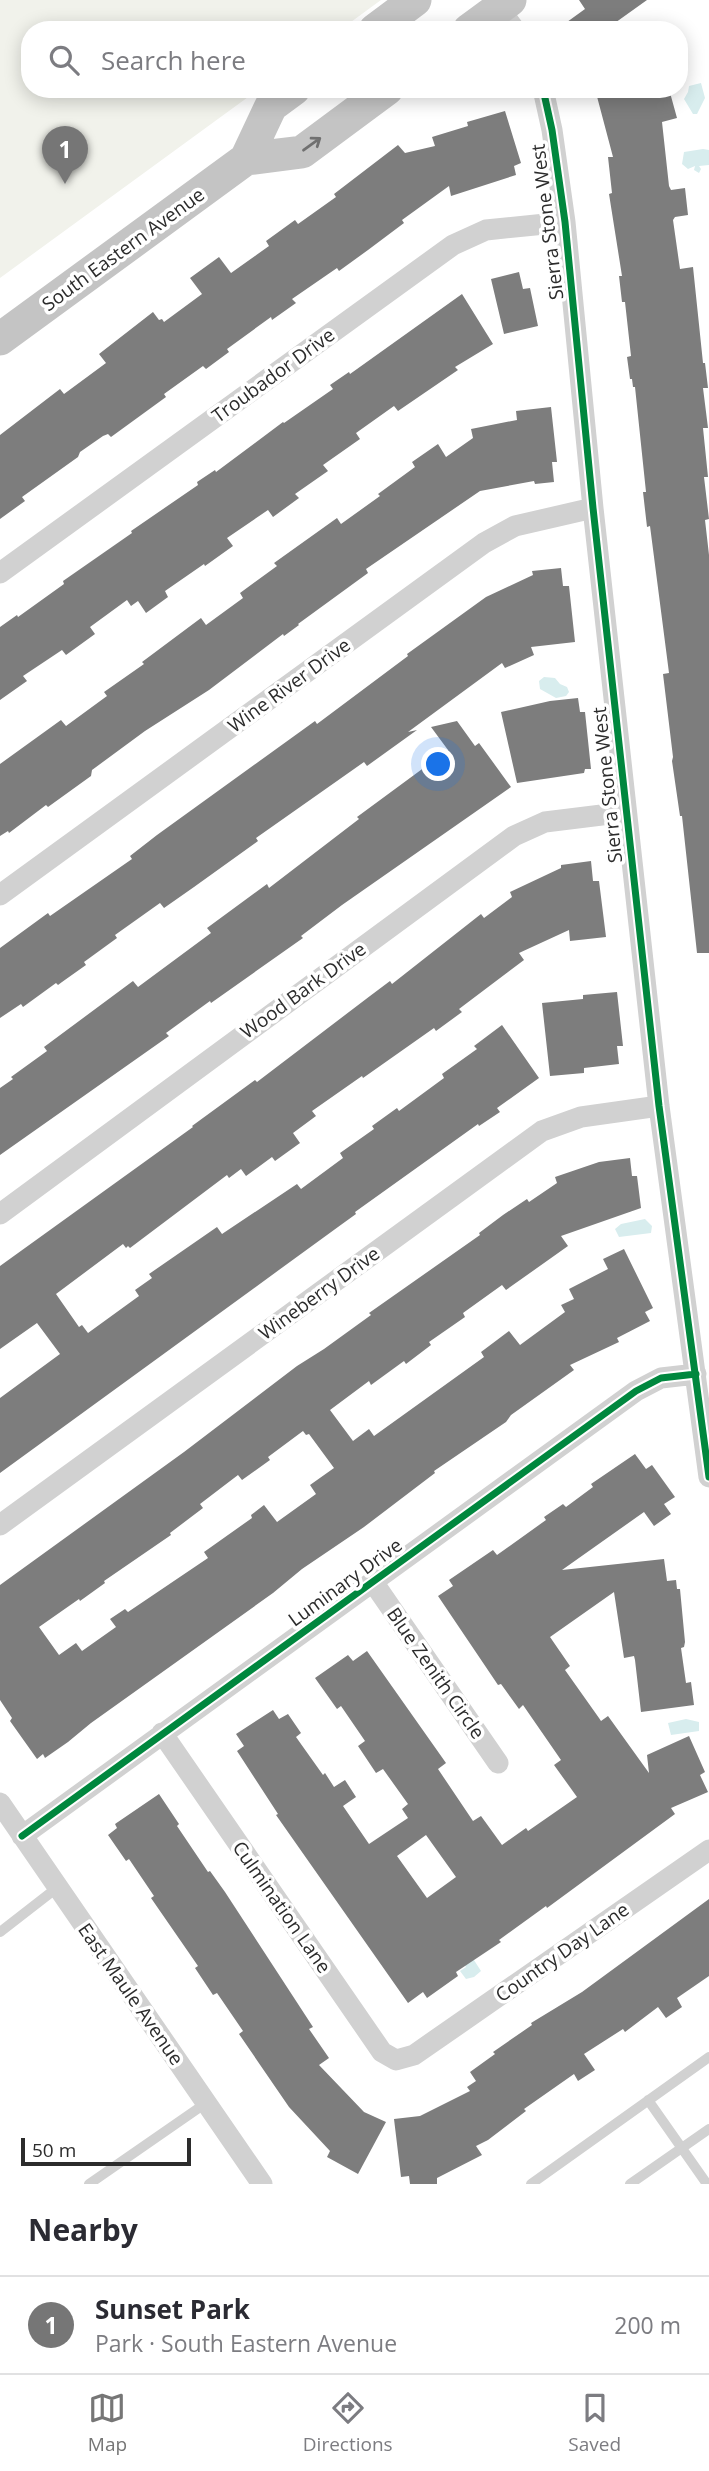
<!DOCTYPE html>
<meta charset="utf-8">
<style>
:root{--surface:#fff;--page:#f7f7f7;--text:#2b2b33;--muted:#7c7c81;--line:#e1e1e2;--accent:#767676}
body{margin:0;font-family:"Open Sans",sans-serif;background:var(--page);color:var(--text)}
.scale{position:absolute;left:21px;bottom:18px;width:170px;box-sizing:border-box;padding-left:7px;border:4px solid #2c2c2c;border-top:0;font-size:19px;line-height:24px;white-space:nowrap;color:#2c2c2c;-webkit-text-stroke:5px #fff;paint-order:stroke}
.you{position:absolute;left:439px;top:765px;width:24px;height:24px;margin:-18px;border:5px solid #fff;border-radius:50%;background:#1a73e8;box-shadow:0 0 0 10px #1a73e833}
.badge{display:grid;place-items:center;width:46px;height:46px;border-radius:50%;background:var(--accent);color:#fff;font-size:23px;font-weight:700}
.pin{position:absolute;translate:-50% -58px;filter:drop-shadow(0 2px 4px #0008)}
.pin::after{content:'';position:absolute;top:37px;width:24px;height:21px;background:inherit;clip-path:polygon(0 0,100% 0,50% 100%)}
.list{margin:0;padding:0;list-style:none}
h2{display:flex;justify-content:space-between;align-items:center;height:91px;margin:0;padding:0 28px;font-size:30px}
h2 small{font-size:23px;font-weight:400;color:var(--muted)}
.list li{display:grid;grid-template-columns:46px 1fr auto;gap:21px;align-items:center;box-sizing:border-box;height:98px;padding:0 28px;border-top:2px solid var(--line)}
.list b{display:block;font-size:26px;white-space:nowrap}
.list p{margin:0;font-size:23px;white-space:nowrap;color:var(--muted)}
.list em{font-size:23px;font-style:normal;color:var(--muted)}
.icon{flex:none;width:38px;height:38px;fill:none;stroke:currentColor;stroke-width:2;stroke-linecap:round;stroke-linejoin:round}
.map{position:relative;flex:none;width:709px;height:2184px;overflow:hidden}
.search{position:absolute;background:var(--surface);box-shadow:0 4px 18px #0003;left:21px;right:21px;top:21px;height:77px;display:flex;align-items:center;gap:18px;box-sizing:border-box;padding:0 24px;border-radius:28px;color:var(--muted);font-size:26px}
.sheet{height:189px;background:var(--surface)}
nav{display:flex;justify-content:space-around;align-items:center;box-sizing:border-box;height:98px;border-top:2px solid var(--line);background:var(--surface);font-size:19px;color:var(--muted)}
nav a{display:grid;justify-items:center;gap:4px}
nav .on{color:var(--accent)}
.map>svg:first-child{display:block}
</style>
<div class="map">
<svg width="709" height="2184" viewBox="0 0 709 2184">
<rect width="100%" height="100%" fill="#fff"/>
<path fill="#f1f2eb" d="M0 0H381L340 30H30V89H259L0 278Z"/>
<path fill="#d8edee" d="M701 83 705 98 697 114H693L684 99 688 92 689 86Z
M703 149 709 150V165L699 166 701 169 699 173 694 170 695 166 688 169 682 164 684 152Z
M544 677 555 678 560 684 567 687 569 692 566 696 556 698 540 689 539 681Z
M645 1219 652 1226 651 1233 619 1237 615 1229 621 1224Z
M686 1719 699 1722V1731L671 1735 668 1723Z
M455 1950 472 1957 481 1971 474 1977 466 1979 460 1971 466 1967Z"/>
<path fill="#7d7d7d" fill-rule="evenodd" d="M579 0H647L605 30H556L585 9Z
M595 89H669L677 118 662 122 669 186 671 190 685 188 688 215 675 217 673 220 680 269 693 267 703 363H705L708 388H703L708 428H703L708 477H704L709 519 705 520 709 555V953H697L682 816H680L672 761 673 757 663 674 669 673 650 526 647 527 643 492H646L635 387H633L632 379H630L627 357 631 356 625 302H622L619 276H622L609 194 612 193 608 157H613Z
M505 111 521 163 514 166 516 175 451 196 449 186 402 220 404 223 368 250 339 271 337 268 292 299 296 303 272 320 271 317 227 349 229 352 206 369 203 366 164 394 166 397 111 437 108 434 103 436 80 452 78 457 22 497 25 501 0 519V435L60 389 64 394 106 363 99 354 153 312 159 320 162 319 164 322 202 294 190 278 219 257 231 273 269 246 266 241 295 220 298 224 336 197 334 194 398 145 405 153 435 146 432 137 468 126 467 122Z
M519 272 523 289 530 288 538 326 504 334 491 279Z
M462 294 493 344 455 367 458 370 398 411 394 406 356 433 360 439 323 465 328 471 295 494 299 498 273 517 268 510 227 538 233 546 205 566 204 564 165 591 168 597 146 613 138 601 131 606 127 600 90 627 95 634 66 655 62 650 23 676 27 681 0 700V627L17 615 18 617 64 584 63 581 132 533 131 531 198 485 197 482 215 470 216 472 283 422 284 423 333 389 330 385 349 372 350 374Z
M551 407 557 462H552L554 482 535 484 534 481 480 491 366 569 368 573 298 624 299 625 284 636 283 634 209 690 145 731 92 770 91 776 48 807 46 805 9 833 8 831 0 836V764L61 720 66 726 107 696 104 692 144 664 142 662 201 618 206 625 243 598 240 593 277 566 274 563 337 518 341 524 380 496 378 494 415 467 412 462 438 444 446 457 473 438 471 429 517 420 516 411Z
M561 568 563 586H569L575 642 531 647 534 655 505 668 502 663 408 732 417 730 367 766 364 762 256 838 258 841 194 887 164 908 160 903 115 935 117 938 84 962 86 965 62 982 58 985 56 983 23 1007 21 1004 0 1018V948L48 913 50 916 132 859 130 856 157 835 315 721 317 724 408 656 407 654 486 597 533 575 532 571Z
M578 698 580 712H585L591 769H585L584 773 517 783 501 712 550 701Z
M457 721 475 746 479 743 511 787 342 905 301 936 303 938 211 1003 210 1001 166 1033 169 1036 0 1155V1088L13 1079 11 1077 47 1051 44 1047 133 981 138 987 211 933 207 928 267 884 269 888 359 819 357 817 448 750 431 727Z
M591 861 593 881H599L606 937 570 941 569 930 519 953 524 960 459 1009 462 1012 436 1031 434 1028 363 1078 362 1076 312 1111 316 1116 293 1133 300 1143 275 1161 272 1157 246 1176 241 1169 229 1178 227 1175 130 1248 128 1246 126 1248 123 1244 56 1294 79 1327 82 1325 88 1333 139 1296 135 1290 152 1278 149 1274 217 1227 222 1234 297 1184 301 1189 343 1158 340 1153 374 1129 372 1126 397 1108 399 1111 444 1078 442 1074 477 1049 474 1046 502 1025 539 1078 497 1108 500 1112 479 1126 478 1124 355 1212 356 1214 338 1227 0 1473V1398L60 1354 37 1323 0 1349V1266L193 1127 192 1126 255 1080 257 1082 370 996 390 981 392 984 481 914 484 918 512 897 510 892 561 868V865Z
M617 992 623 1046H617L619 1064 584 1068V1073L550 1076 542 1003 583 999V995Z
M630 1158 632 1176H637L641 1208 561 1236 568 1246 506 1290 502 1285 463 1313 465 1317 429 1342 431 1345 406 1364 404 1361 371 1385 369 1381 330 1410 353 1441 369 1429 374 1436 484 1357 481 1352 509 1331 520 1345 565 1312 561 1305 574 1299 569 1289 608 1269 603 1259 624 1249 653 1308 645 1312 650 1321 617 1338 619 1342 570 1365 574 1370 511 1415 506 1422 434 1471 435 1473 364 1527 302 1569 273 1593 91 1723 68 1742 45 1758 43 1754 37 1759 10 1721 12 1718 0 1700V1585L184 1452 297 1366 324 1349 371 1315 369 1313 480 1235 479 1233 503 1215 527 1199 529 1202 557 1183 555 1177 599 1162ZM303 1431 306 1435 309 1434 334 1468 310 1485 316 1494 277 1522 264 1505 251 1515 252 1518 204 1552 208 1558 128 1612 125 1609 110 1619 116 1627 82 1651 76 1643 59 1655 39 1627 79 1599 80 1601 105 1583 104 1581 171 1535 170 1533 203 1508 200 1504 238 1475 242 1480 270 1460 268 1457Z
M635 1454 646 1469 652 1465 675 1497 664 1504 671 1514 654 1526 644 1512 562 1570 664 1559 667 1581 676 1580 677 1589H680L685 1642 684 1647 681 1648 686 1683 691 1682 694 1705 641 1712 635 1660 634 1656 624 1658 614 1592 550 1637 570 1666 565 1670 599 1718 601 1721 608 1716 649 1773 647 1755 689 1736 705 1772 700 1775 708 1792 671 1808 675 1814 547 1908 546 1906 499 1940 501 1942 456 1972 458 1976 427 1998 423 1992 408 2003 276 1815 278 1814 237 1751 244 1746 236 1734 273 1710 279 1719 288 1714 301 1733 296 1737 323 1775 325 1773 334 1787 345 1780 356 1797 343 1806 369 1844 408 1818 402 1809 408 1804 383 1769 376 1773 358 1746 365 1741 341 1706 337 1709 315 1678 348 1655 353 1661 367 1651 446 1763 438 1769 473 1821 481 1816 502 1845 526 1828 528 1831 577 1797 554 1765 561 1760 523 1705 519 1709 501 1684 498 1685 438 1596 453 1586 449 1580 493 1550 497 1555 546 1520 544 1517 563 1504 566 1507 593 1487 591 1484ZM426 1835 456 1877 427 1898 397 1856Z
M159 1794 179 1824 177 1826 208 1872 210 1871 225 1892 313 2027 309 2029 329 2058 319 2065 364 2112 386 2122 358 2174 327 2157 330 2151 289 2107 239 2034 243 2031 217 1993 213 1995 195 1968 198 1966 151 1898 154 1896 129 1859 126 1861 108 1835 117 1828 115 1824Z
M709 1899V1976L677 1998 682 2007 666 2018 658 2007 625 2032 623 2029 584 2054 595 2070 578 2081 574 2074 524 2109 526 2111 488 2140 476 2146 482 2155 437 2178V2184H410L409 2176 401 2177 394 2119 420 2116 470 2091 467 2087 476 2081 470 2072 495 2054 493 2052 532 2025 531 2023 582 1992Z"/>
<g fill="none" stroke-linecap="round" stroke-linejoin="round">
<path stroke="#d1d1d1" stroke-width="10" d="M0 1932 58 1887
M648 2100 707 2184
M89 2184 206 2103
M531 2184 709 2057
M630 2184 709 2129"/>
<path stroke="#d1d1d1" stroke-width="21" d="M493 0 515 30
M543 89 552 130 565 222 593 508 659 1106 709 1477
M0 573 453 245 486 230 565 222
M0 895 484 543 515 526 593 508
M0 1214 514 836 545 822 626 812
M0 1525 542 1131 581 1117 659 1106
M373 1582 498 1763
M162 1733 382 2052 396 2060 414 2055 709 1850
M0 1803 262 2184
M22 1836 636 1391 661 1378 696 1374"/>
<path stroke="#c4c4c4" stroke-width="33" d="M375 30 415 0
M469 30 510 0
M246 159 302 152 387 89
M0 339 246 159 271 106 294 89"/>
<defs>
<path id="cycleway" d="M543 89 552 130 565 222 593 508 659 1106 709 1477
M22 1836 636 1391 661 1378 696 1374"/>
</defs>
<use href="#cycleway" stroke="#fff" stroke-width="11"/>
<use href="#cycleway" stroke="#00873e" stroke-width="7"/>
</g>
<defs><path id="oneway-shaft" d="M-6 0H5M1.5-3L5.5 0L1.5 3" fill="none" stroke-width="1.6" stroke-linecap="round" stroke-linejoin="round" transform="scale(1.75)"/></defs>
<use stroke="#707070" href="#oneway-shaft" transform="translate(312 144) rotate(-36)"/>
<g text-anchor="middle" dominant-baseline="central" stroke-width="7" stroke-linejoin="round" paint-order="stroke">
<g font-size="19" fill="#2c2c2c" stroke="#fff">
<text transform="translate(547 222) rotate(-97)">Sierra Stone West</text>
<text transform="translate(123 249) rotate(-36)">South Eastern Avenue</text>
<text transform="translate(273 375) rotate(-36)">Troubador Drive</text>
<text transform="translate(289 685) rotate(-36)">Wine River Drive</text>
<text transform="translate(607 785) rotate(-96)">Sierra Stone West</text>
<text transform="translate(303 990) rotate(-36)">Wood Bark Drive</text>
<text transform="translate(319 1293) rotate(-36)">Wineberry Drive</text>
<text transform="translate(345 1582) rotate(-36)">Luminary Drive</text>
<text transform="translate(436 1673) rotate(55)">Blue Zenith Circle</text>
<text transform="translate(282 1907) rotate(55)">Culmination Lane</text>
<text transform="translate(562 1952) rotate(-35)">Country Day Lane</text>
<text transform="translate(131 1994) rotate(55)">East Maule Avenue</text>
</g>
</g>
</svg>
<div class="scale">50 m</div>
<div class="you"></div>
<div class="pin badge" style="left:65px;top:184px">1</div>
<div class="search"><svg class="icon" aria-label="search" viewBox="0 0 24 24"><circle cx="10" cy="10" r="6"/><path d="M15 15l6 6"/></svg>Search here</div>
</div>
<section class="sheet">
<h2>Nearby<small></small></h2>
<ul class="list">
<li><span class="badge">1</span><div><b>Sunset Park</b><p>Park · South Eastern Avenue</p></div><em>200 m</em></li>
</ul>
</section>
<nav>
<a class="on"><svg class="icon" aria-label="map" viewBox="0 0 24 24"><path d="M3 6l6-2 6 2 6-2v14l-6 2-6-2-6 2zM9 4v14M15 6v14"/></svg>Map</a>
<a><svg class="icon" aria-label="directions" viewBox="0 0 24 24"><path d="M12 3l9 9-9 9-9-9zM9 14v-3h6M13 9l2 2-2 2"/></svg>Directions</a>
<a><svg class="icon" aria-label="saved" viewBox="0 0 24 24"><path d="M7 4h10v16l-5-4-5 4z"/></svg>Saved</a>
</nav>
